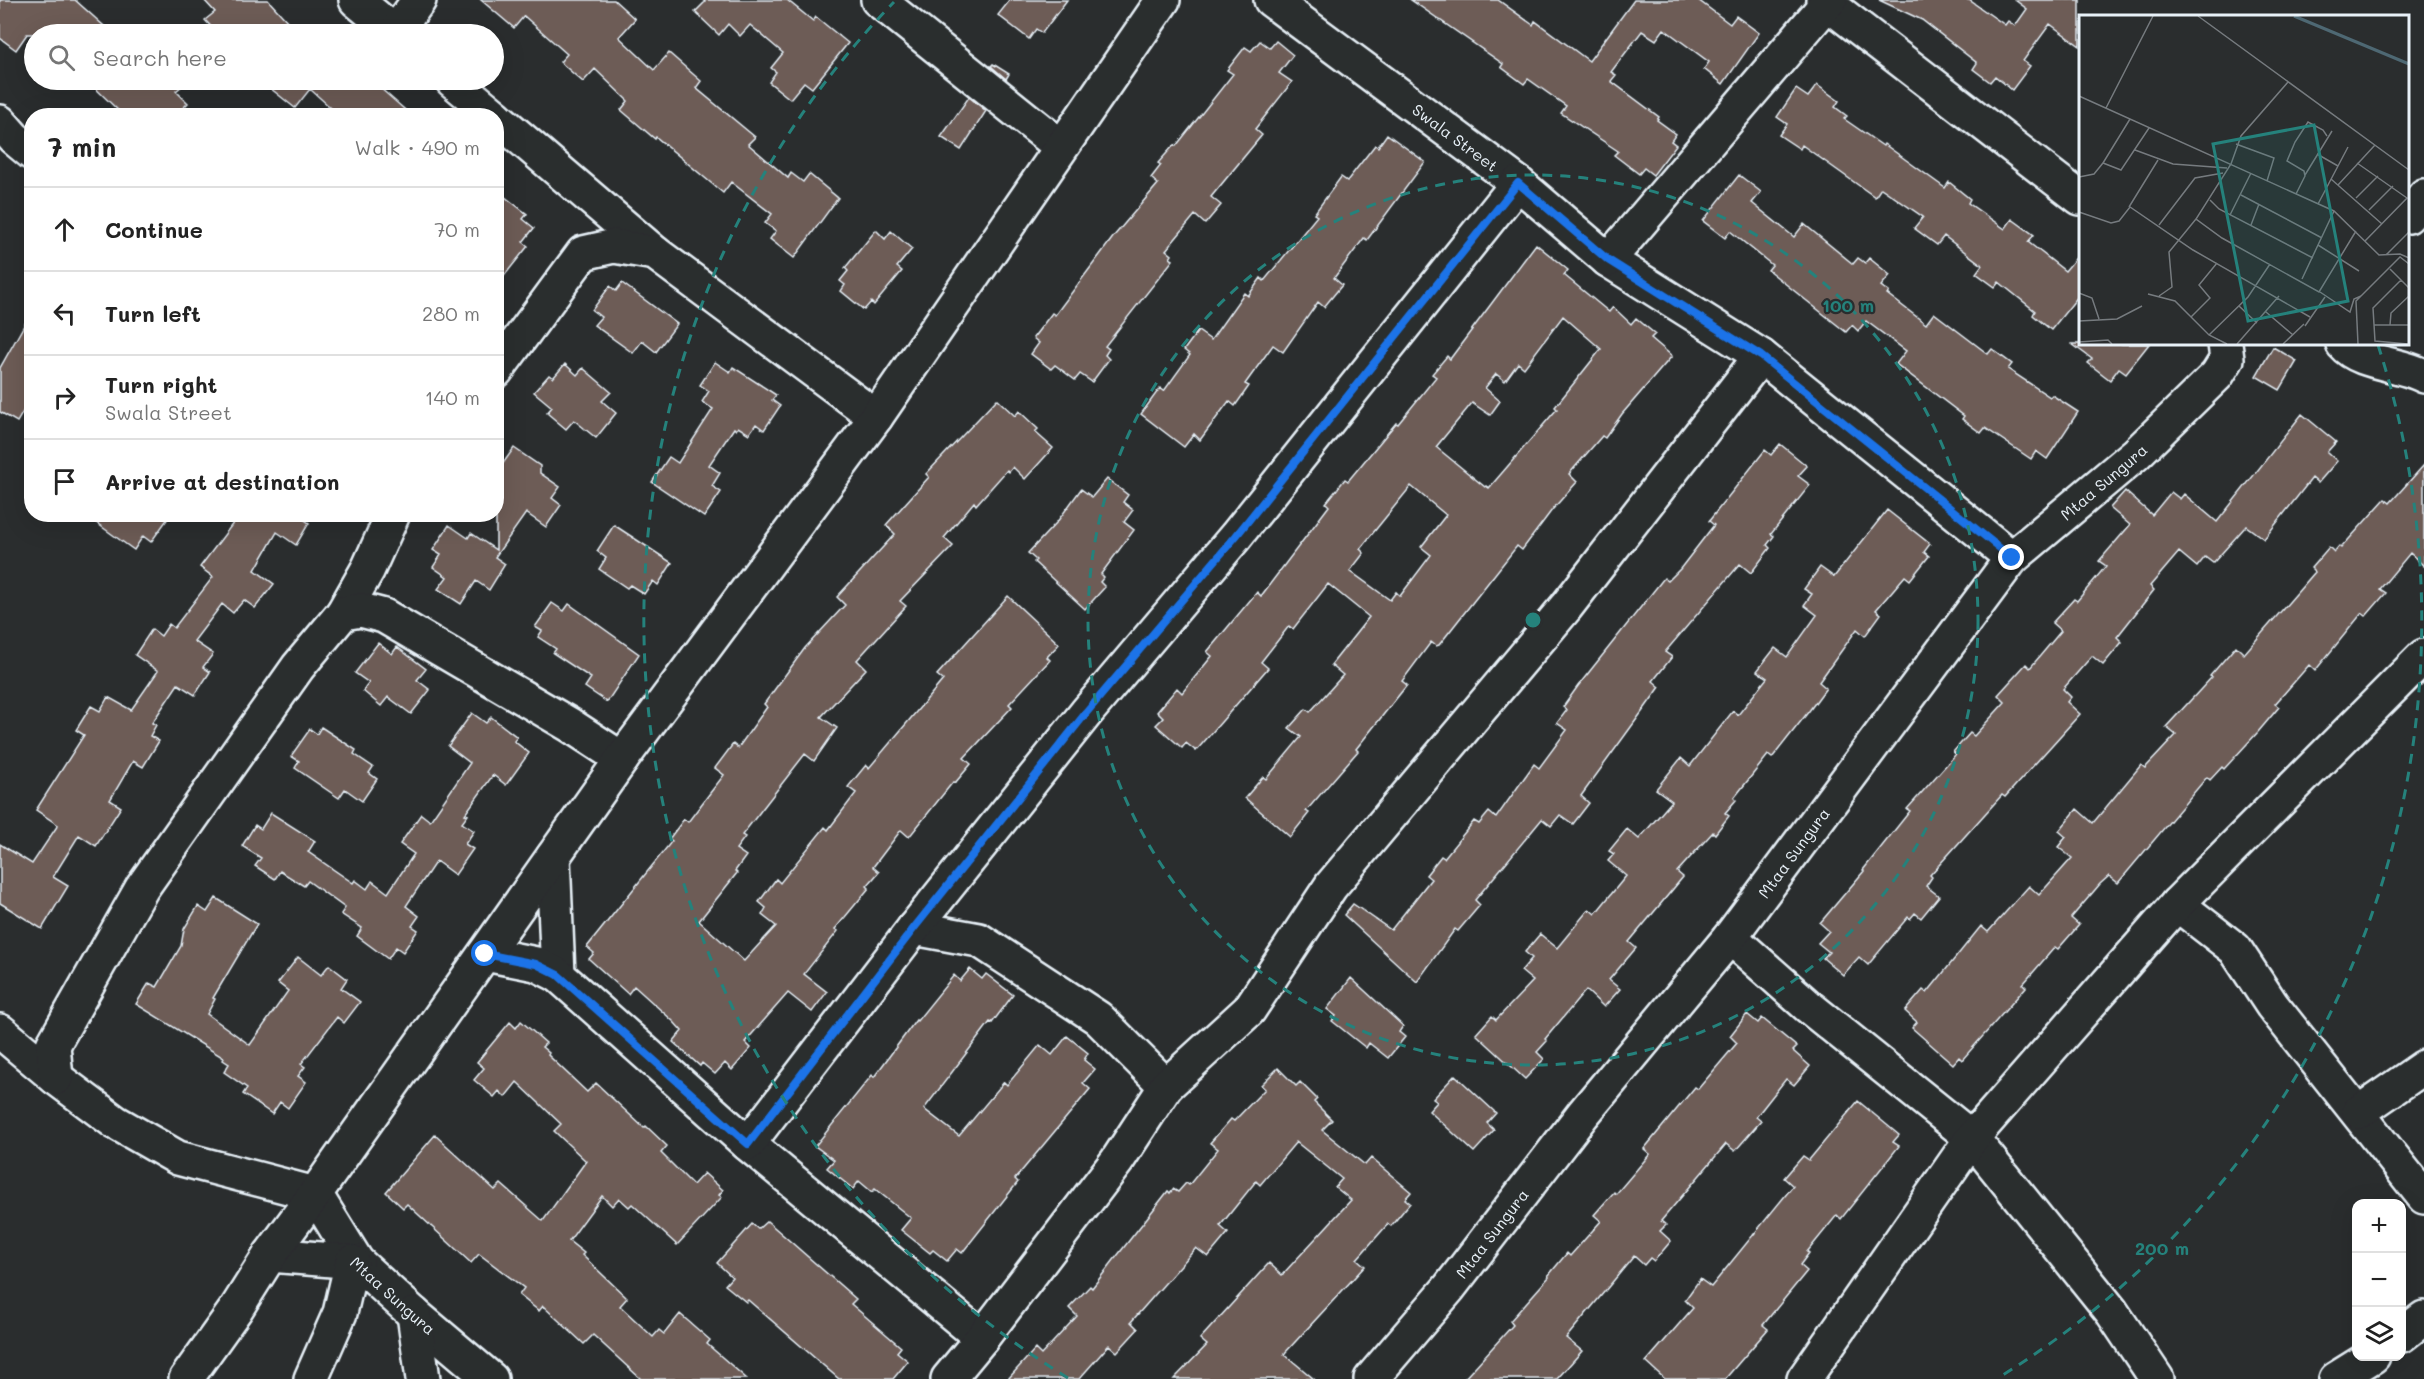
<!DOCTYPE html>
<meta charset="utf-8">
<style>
:root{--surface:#fff;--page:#f2f2f2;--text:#222;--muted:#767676;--line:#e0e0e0}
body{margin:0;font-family:Mali,sans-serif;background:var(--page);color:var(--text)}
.controls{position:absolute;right:18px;bottom:18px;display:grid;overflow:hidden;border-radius:12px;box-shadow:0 6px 24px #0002}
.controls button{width:54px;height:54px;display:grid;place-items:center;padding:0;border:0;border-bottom:2px solid var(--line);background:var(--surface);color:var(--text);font:30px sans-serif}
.stop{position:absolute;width:18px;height:18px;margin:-14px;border:4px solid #1a73e8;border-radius:50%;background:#fff}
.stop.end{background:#1a73e8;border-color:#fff;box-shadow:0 2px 6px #0008}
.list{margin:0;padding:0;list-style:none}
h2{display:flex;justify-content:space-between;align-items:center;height:78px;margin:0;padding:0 24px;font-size:26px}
h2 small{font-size:20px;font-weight:400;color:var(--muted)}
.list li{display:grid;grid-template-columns:39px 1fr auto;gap:18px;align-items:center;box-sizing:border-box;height:84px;padding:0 24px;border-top:2px solid var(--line)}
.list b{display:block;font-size:22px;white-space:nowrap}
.list p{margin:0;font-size:20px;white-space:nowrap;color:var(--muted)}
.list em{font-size:20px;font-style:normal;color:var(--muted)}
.icon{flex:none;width:33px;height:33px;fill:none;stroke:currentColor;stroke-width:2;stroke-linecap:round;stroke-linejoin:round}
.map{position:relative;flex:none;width:2424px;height:1379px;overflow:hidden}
.search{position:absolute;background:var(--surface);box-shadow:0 6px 24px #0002;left:24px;top:24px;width:480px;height:66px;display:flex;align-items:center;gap:15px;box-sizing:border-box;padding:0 21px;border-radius:33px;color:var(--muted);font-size:22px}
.panel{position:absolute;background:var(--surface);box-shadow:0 6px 24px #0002;left:24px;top:108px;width:480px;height:414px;border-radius:24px}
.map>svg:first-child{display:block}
</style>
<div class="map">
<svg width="2424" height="1379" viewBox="0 0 2424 1379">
<rect width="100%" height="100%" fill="#2a2d2e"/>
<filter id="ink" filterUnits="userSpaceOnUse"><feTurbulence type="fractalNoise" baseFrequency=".0167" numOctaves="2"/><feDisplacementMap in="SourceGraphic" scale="12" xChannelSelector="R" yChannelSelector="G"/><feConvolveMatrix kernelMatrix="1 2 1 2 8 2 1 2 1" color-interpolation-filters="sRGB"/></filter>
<g filter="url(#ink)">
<path fill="#6d5b57" stroke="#e8f1f8" stroke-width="1.5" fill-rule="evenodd" d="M0 0H75L113 34H27L16 50 0 38Z
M204 0H268L299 34H218L205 20 215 12Z
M481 0H614L635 19 619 37 654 70 669 53 701 81 696 88 755 137 748 144 788 178 791 173 803 182 809 174 838 198 794 258 770 239 776 231 765 223 772 214 731 182 723 193 656 137 655 139 621 110 628 101 595 69 583 82 560 62 567 54 524 16 514 28Z
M703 0H787L813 21 816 17 848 43 812 88 804 82 790 99 769 82 776 72 771 68 783 53 750 25 740 36 728 24 719 35 695 12 705 2Z
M1010 0H1067L1042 33 1036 29 1029 39 998 15Z
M1411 0H1498L1533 25 1535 21 1589 61 1634 0H1698L1730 24 1736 16 1759 33 1723 84 1704 69 1709 62 1664 29 1656 40 1642 31 1611 72 1616 75 1611 81 1659 117 1657 120 1676 134 1671 141 1676 145 1653 175 1644 168 1639 174 1614 155 1618 151 1561 113 1566 106 1528 79 1524 84 1501 67 1503 64Z
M1879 0H1969L2005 25 2008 21 2015 26 2027 9 2015 0H2080V46L2050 24 2023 61 2030 66 2012 90 1995 76 1990 82 1973 69 1977 63 1922 20Z
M1260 41 1270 48 1276 41 1293 55 1279 73 1292 82 1255 129 1262 135 1211 197 1221 205 1205 224 1195 215 1166 250 1172 255 1170 258 1173 260 1105 346 1109 349 1105 355 1109 359 1092 382 1080 374 1075 380 1055 365 1051 369 1031 354 1039 343 1033 338 1052 313 1055 315 1114 236 1158 184 1151 178 1161 165 1158 163 1174 145 1176 146 1233 74 1227 70 1245 47 1251 51Z
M993 64 1009 74 1006 79 991 66Z
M87 80H189L176 91 188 103 175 116H124Z
M260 80H371L412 116H340L310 89 295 108Z
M1817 85 1839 101 1835 107 1847 116 1844 119 1883 146 1884 144 1945 188 1949 182 1970 199 1968 203 2005 229 2012 219 2034 235 2028 242 2065 271 2080 253V294L2051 330 2033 315 2035 311 1999 282 1995 287 1976 273 1982 265 1944 236 1937 245 1914 228 1923 217 1881 188 1875 197 1802 145 1800 149 1779 135 1787 124 1777 117 1796 89 1808 97Z
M969 97 986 111 961 150 941 137Z
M1387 134 1425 162 1367 240 1364 238 1334 278 1342 285 1324 307 1318 302 1283 352 1273 345 1245 384 1249 386 1235 406 1229 401 1200 440 1194 434 1184 447 1141 414 1160 388 1164 391 1190 355 1184 350 1198 331 1211 340 1244 293 1248 296 1261 278 1264 281 1317 216 1314 214 1341 177 1347 181 1375 145 1378 147Z
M1739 175 1761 192 1752 203 1794 237 1804 224 1853 264 1858 258 1865 263 1869 258 1890 275 1881 286 1889 292 1887 294 1926 324 1934 313 1988 354 1992 349 2012 364 2008 369 2050 397 2052 395 2078 412 2047 459 2036 451 2031 459 1985 428 1981 433 1962 419 1964 416 1896 364 1906 351 1866 321 1858 331 1852 325 1846 332 1768 270 1772 265 1730 231 1725 238 1703 221Z
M496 190 527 214 523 219 534 228 523 242 528 246 496 286Z
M876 230 885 239 891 231 912 249 897 267 902 271 874 305 871 302 864 310 841 291 845 285 840 281 848 271 845 268Z
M1536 244 1568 270 1564 275 1609 312 1613 307 1631 324 1636 318 1655 334 1651 338 1672 356 1622 414 1605 438 1602 436 1569 474 1577 482 1552 510 1522 550 1517 546 1439 645 1436 646 1431 642 1402 681 1407 685 1356 749 1358 751 1306 811 1309 813 1290 837 1245 798 1263 777 1266 779 1301 737 1289 728 1306 709 1310 712 1343 675 1331 665 1369 617 1328 584 1293 629 1289 626 1261 662 1268 668 1196 751 1186 743 1182 748 1156 725 1163 718 1157 712 1177 688 1182 693 1212 656 1207 652 1257 592 1261 596 1329 506 1326 503 1345 479 1348 481 1396 423 1398 424 1436 377 1432 374 1447 356 1450 359ZM1563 316 1601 349 1555 407 1557 409 1489 488 1486 486 1485 487 1436 447 1472 403 1490 415 1500 401 1485 388 1496 374 1505 381 1518 363 1524 368ZM1411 486 1446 515 1421 547 1431 555 1400 596 1396 592 1390 600 1350 571 1364 553 1360 549Z
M622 283 677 324 656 352 642 341 633 353 594 325 601 317 592 310 610 286 616 291Z
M32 311V396L17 422 0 412V368Z
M2072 344H2149L2126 373 2119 368 2110 380 2088 363 2092 359Z
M2273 347 2297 361 2280 390 2256 376Z
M715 362 730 372 733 367 776 395 772 400 780 406 764 430 756 424 749 434 738 427 736 430 734 428 709 465 720 473 712 486 721 492 704 517 652 482 669 457 678 463 713 409 702 402 709 391 700 385Z
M565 364 577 375 583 368 611 392 602 401 616 413 596 438 574 420 566 429 547 413 552 407 534 392 549 375 553 378Z
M997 399 1015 416 1019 411 1038 429 1035 432 1053 448 1025 479 1013 467 1009 472 1007 470 976 505 974 502 944 538 953 546 900 601 906 606 857 660 866 669 821 717 837 728 814 761 805 754 742 835 745 837 736 849 746 856 735 871 737 873 699 921 744 961 776 926 762 915 766 908 759 902 776 879 780 883 825 827 828 830 856 793 848 787 866 765 869 768 943 680 937 675 1008 596 1059 644 1047 657 1050 660 1009 704 1012 707 964 758 971 764 955 783 953 782 909 837 901 830 873 867 879 872 867 886 869 888 835 929 838 931 804 974 827 992 812 1012 788 993 745 1042 751 1048 732 1070 725 1063 715 1074 702 1063 700 1066 673 1042 682 1031 674 1022 634 986 628 994 589 959 594 953 587 947 672 841 669 839 684 819 688 822 710 793 724 775 715 768 733 744 738 748 767 707 764 704 805 648 845 605 837 597 895 534 886 525 929 477 926 474Z
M2302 414 2336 442 2327 452 2337 461 2318 483 2312 478 2264 539 2246 526 2213 563 2205 557 2197 567 2179 552 2150 586 2154 590 2117 637 2122 642 2103 665 2092 656 2063 689 2071 697 2067 702 2080 714 2005 797 2002 795 1930 875 1932 877 1926 886 1939 896 1921 918 1915 913 1910 919 1908 917 1868 965 1859 957 1843 975 1823 958 1829 952 1818 943 1829 931 1820 923 1864 871 1863 870 1910 811 1907 809 1956 754 1953 752 1970 733 1974 736 2005 702 1998 695 2026 664 2030 668 2061 631 2052 623 2074 599 2077 601 2106 566 2099 561 2130 525 2110 508 2125 491 2152 515 2171 492 2180 499 2184 494 2217 522Z
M1780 444 1807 466 1798 476 1810 485 1771 534 1774 536 1767 545 1770 548 1751 573 1740 564 1665 652 1672 657 1653 681 1660 687 1581 796 1589 803 1573 824 1560 815 1551 826 1542 819 1475 900 1480 905 1458 931 1455 929 1417 982 1344 915 1353 904 1391 930 1431 879 1426 875 1441 856 1444 858 1474 821 1479 824 1489 812 1496 818 1534 764 1539 768 1567 730 1557 723 1567 710 1563 707 1578 686 1664 578 1668 581 1680 569 1714 525 1709 521 1765 450 1771 455Z
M514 448 540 466V473L560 487 552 498 561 505 546 527 526 513 495 557 505 564 489 590 476 581 461 604 438 589 447 577 433 567 441 555 433 550 449 525 468 538 471 533 496 550V473Z
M2424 465V566L2410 553 2380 589 2386 593 2366 616 2362 613 2315 671 2309 665 2275 704 2279 707 2258 732 2224 769 2222 767 2210 780 2207 777 2118 883 2109 876 2100 884 2071 918 2079 925 2058 949 2055 947 2023 984 2026 987 1962 1060 1959 1057 1953 1064 1912 1028 1917 1022 1905 1011 1923 990 1927 993 1981 926 1988 932 2029 886 2039 895 2072 858 2058 847 2066 837 2059 831 2077 809 2093 823 2141 765 2145 768 2176 735 2166 727 2212 677 2210 676 2236 646 2244 654 2315 572 2311 568 2329 547 2334 552 2339 546 2341 548 2385 499 2390 503Z
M1107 479 1128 495 1123 502 1133 510 1124 522 1134 530 1101 574 1104 577 1100 582 1105 587 1085 609 1034 562 1036 560 1028 553 1057 522 1081 489 1092 497Z
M1887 510 1930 544 1924 552 1929 556 1910 580 1905 576 1876 610 1881 614 1865 636 1857 629 1819 682 1826 688 1809 711 1772 758 1768 755 1734 798 1736 800 1725 813 1729 816 1715 834 1713 832 1677 872 1683 877 1629 942 1636 948 1609 980 1620 989 1604 1007 1586 990 1545 1039 1547 1041 1537 1052 1544 1059 1525 1079 1476 1034 1492 1016 1496 1020 1533 981 1521 971 1532 958 1525 952 1540 934 1557 948 1589 909 1595 914 1626 876 1608 861 1614 854 1609 851 1627 829 1639 839 1672 801 1656 789 1681 758 1690 766 1733 711 1738 715 1767 678 1757 671 1775 648 1787 657 1817 615 1804 605 1812 594 1804 589 1820 567 1834 577Z
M84 514H171L151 542 143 536 134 550Z
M240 514H296L309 523 296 545 277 532 255 570 274 584 255 608 244 600 233 613 222 604 194 641 213 654 203 667 210 672 195 695 178 684 152 723 156 725 150 736 159 741 143 767 133 761 110 800 121 807 96 846 79 835 53 877 68 886 42 929 0 903V844L32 864 58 825 36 810 84 735 76 730 91 706 100 711 108 697 131 710 158 671 135 655 152 629 161 636 169 624 174 628 213 577 200 567Z
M614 525 672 563 658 585 653 581 644 594 630 585 627 588 599 569 606 558 597 551Z
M552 603 564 611 569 604 639 654 607 702 585 687 591 678 553 653 556 649 538 637 542 631 535 627Z
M378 643 392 654 397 647 426 669 417 680 430 690 411 714 388 697 381 706 363 691 369 683 355 673Z
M472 713 486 723 491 717 517 737 514 741 529 753 506 785 493 775 465 814 468 815 462 823 474 831 465 844 473 849 455 875 436 861 406 906 419 916 412 926 418 930 403 952 396 947 388 959 357 936 362 928 341 914 345 908 308 881 304 886 280 871 275 879 255 866 261 858 242 846 255 825 261 829 271 813 315 841 308 852 353 883 355 880 367 889 372 881 388 893 414 854 400 844 421 814 430 821 470 763 448 746Z
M321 727 356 750 354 754 373 767 369 773 377 779 362 801 345 789 339 798 295 768 299 761 291 756 310 729 317 734Z
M216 898 257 924 213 998 215 999 207 1014 250 1045 288 991 278 983 298 957 321 975 329 965 347 979 341 988 360 1002 344 1023 337 1017 301 1064 305 1067 298 1076 306 1082 288 1108 280 1102 272 1114 243 1094 247 1088 224 1072 229 1064 223 1060 224 1058 136 1004 149 983 157 987 181 946 184 929 198 906 207 912Z
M970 969 982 979 986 974 1013 995 992 1023 990 1022 924 1109 959 1136 1004 1082 1007 1085 1040 1045 1052 1055 1067 1036 1088 1053 1084 1060 1095 1069 1083 1083 1090 1089 1015 1179 1018 1182 962 1253 957 1249 947 1261 933 1250 930 1253 901 1230 911 1218 875 1189 872 1192 859 1181 853 1189 827 1168 834 1160 815 1146 872 1075 874 1077 916 1020 917 1021 954 975 960 981Z
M1351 978 1403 1026 1399 1032 1405 1037 1388 1058 1369 1043 1366 1048 1332 1021 1336 1016 1327 1009Z
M1747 1014 1758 1023 1762 1018 1797 1047 1793 1051 1810 1066 1794 1085 1786 1079 1756 1117 1761 1121 1735 1151 1726 1144 1661 1221 1666 1225 1660 1231 1671 1241 1654 1261 1650 1258 1644 1265 1634 1256 1566 1338 1582 1351 1557 1379H1464L1513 1325 1510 1321 1549 1277 1548 1276 1567 1253 1570 1256 1601 1221 1594 1215 1614 1192 1616 1194 1650 1154 1644 1149 1695 1087 1698 1089 1737 1043 1730 1036Z
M521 1021 546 1043 542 1047 549 1053 548 1055 587 1092 596 1083 644 1128 646 1126 667 1146 661 1153 693 1185 704 1173 723 1190 719 1195 722 1197 677 1245 632 1204 629 1207 619 1198 612 1206 602 1196 569 1241 584 1253 582 1255 627 1298 620 1306 653 1337 659 1330 664 1334 680 1314 710 1340 707 1344 747 1379H641L593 1335 584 1344 543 1306 539 1311 519 1295 524 1288 479 1254 471 1263 407 1204 403 1208 386 1192 435 1135 495 1190 501 1184 543 1221 586 1161 554 1131 561 1124 517 1082 505 1097 499 1091 494 1097 474 1080 484 1068 477 1062 510 1022 516 1028Z
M1278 1068 1296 1086 1300 1082 1317 1099 1314 1102 1332 1120 1322 1130 1365 1165 1371 1158 1411 1192 1405 1199 1410 1203 1391 1226 1388 1224 1357 1259 1365 1266 1284 1354 1314 1379H1174L1207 1345 1200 1339 1269 1263 1282 1275 1351 1200 1335 1187 1342 1179 1296 1142 1260 1185 1256 1181 1220 1226 1228 1233 1208 1257 1196 1248 1131 1322 1138 1329 1117 1352 1109 1345 1079 1379H1008L1035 1349 1041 1355 1077 1316 1069 1308 1090 1286 1092 1288 1168 1191 1170 1193 1173 1189 1178 1192 1186 1183 1189 1185 1218 1149 1210 1143 1231 1119 1234 1121 1265 1089 1261 1085Z
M1455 1075 1496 1113 1487 1123 1494 1130 1474 1152 1429 1111 1437 1102 1433 1099Z
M1858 1101 1899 1135 1893 1142 1899 1146 1841 1219 1837 1215 1807 1252 1809 1253 1800 1265 1807 1271 1763 1325 1768 1329 1725 1379H1665L1646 1362 1693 1308 1685 1300 1700 1279 1711 1287 1793 1186 1784 1178 1803 1156 1809 1160Z
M767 1221 856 1299 851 1304 901 1347 897 1352 908 1361 893 1379H839L748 1300 746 1302 725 1285 732 1277 717 1263 752 1224 758 1229Z"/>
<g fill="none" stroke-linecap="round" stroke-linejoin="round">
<defs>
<g id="minor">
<path d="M356 0 397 34"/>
<path d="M878 0 1060 146"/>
<path id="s1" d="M1271 0 1518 183 1608 260 1761 356 2012 558"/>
<path d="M1823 0 2080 198"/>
<path d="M395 33 419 0"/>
<path d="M452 80 495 116"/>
<path d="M496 117 655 253"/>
<path d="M0 122 14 138 32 153"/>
<path d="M2408 216 2424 196"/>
<path d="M1608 260 1830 0"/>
<path d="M2343 344C2360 364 2401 363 2424 376"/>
<path d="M496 371 583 253 614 246 655 253 876 417"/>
<path d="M343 613 368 569 393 514"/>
<path d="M553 857 558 975"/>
<path d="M2177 904 2235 949 2272 1005 2424 1197"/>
<path d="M914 928 979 940 1098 1018 1166 1086"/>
<path d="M1730 937 1809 1007 1972 1138 2112 1312 2157 1379"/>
<path d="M485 954 536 964 558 975 748 1144 982 1338"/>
<path id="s2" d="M0 1031 56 1078 115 1122 178 1158 315 1194 357 1262 414 1314 491 1379"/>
<path d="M56 1078 53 1045 142 888 298 667 343 613 361 610 384 616 570 725 622 759"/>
<path d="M2359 1112 2424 1067"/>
<path d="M748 1144 914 928 1086 713 1236 536 1518 183"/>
<path d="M270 1255 357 1262"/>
<path d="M414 1314 423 1379"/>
<path d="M2402 1335 2424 1318"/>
<path d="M186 1379 236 1309 270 1255 315 1194 622 759 876 417 1163 0"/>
<path d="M311 1379 340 1313 352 1262"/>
<path d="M948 1379 982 1338 1117 1161 1166 1086 1249 1010 1331 886 1566 607 1761 356"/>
<path id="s3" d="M1371 1379 1449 1288 1583 1114 1730 937 2012 558 2136 454 2217 375 2227 359 2225 344"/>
<path d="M1804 1379 1972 1138 2177 904 2424 656"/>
<path d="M2336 1379 2373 1356"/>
</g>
</defs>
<use href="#minor" stroke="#e8f1f8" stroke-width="38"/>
<use href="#minor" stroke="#2a2d2e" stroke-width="33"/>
</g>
</g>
<g fill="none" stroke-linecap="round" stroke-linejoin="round" filter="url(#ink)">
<path stroke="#1a73e8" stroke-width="8" d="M485 954 536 964 558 975 748 1144 914 928 1086 713 1236 536 1518 183 1608 260 1761 356 2012 558"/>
</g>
<g fill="none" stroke="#25827c" stroke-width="3" stroke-dasharray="10 8">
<circle cx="1533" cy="620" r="445"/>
<path d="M1068 1378A889 889 0 0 1 894 2M2378 345A889 889 0 0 1 1998 1378"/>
</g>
<g text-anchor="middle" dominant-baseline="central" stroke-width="4.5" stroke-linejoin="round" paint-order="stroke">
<g font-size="16" fill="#e8f1f8" stroke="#2a2d2e">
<text stroke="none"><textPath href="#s1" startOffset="230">Swala Street</textPath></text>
<text stroke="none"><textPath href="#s3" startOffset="1161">Mtaa Sungura</textPath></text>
<text stroke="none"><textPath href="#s3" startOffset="675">Mtaa Sungura</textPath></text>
<text stroke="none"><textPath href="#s3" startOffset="189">Mtaa Sungura</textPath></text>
<text stroke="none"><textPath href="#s2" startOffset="490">Mtaa Sungura</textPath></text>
</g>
</g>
<g transform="translate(2079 15)">
<rect width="330" height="330" fill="#2a2d2e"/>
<path fill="none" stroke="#4e6873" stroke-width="3" d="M215 1 330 49"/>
<path fill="none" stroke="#767b7f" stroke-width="1.5" d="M119 1 330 155M209 67 162 121 152 149 117 204 143 223 240 277 277 216M0 81 255 196 300 240 321 239 330 243M27 93 74 1M157 129 195 143 188 166M56 135 94 149 148 153M238 139 259 151M24 148 51 104M278 148 328 183 286 226M226 160 253 116M0 162 15 159 24 148 42 155 70 113M252 164 303 209M259 170 296 130M217 179 226 161 225 156 208 146 216 127 229 107 244 115 248 121M162 180 243 223M277 183 299 161M131 185 140 194 234 243M239 189 269 132M50 192 79 145M290 195 314 171M0 197 32 208 40 206 51 192 114 235 231 302M151 200 172 158M80 210 116 163 144 158M172 210 180 189M239 230 280 256M307 240 330 217M311 254 330 273M223 264 255 196M322 265 294 293 296 326 329 329M241 277 271 297 275 284 282 281M0 278 13 283 20 304M69 279 96 286 130 320 148 329M80 281 93 272 90 237 117 204M160 291 178 308M187 297 214 320M112 302 131 283 120 270 138 248M0 306 38 304 63 291M295 310H330M311 310 312 298 330 281M226 311 246 282M130 320 169 282 191 249M0 327 29 325 33 329M158 329 200 281M204 329 225 309M279 329 277 286 321 242 330 249"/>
<path fill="#25827c" fill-opacity="0.15" stroke="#25827c" stroke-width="3" d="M235 110 269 286 169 306 134 129Z"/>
<rect width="330" height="330" fill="none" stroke="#e8f1f8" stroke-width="3"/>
</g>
<circle cx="1533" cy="620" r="9" fill="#25827c" stroke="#2a2d2e" stroke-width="3"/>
<g font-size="18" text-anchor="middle" font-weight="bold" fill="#25827c" stroke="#2a2d2e" stroke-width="4.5" stroke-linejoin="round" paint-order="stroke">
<text x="1848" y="312">100 m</text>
<text x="2162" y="1255">200 m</text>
</g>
</svg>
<div class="controls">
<button>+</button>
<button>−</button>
<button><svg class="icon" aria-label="layers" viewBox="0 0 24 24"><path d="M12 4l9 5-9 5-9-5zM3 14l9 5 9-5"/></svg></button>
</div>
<div class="stop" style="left:485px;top:954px"></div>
<div class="stop end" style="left:2012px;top:558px"></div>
<div class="search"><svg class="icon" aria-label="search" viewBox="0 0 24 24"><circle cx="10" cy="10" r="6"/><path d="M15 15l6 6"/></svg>Search here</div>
<section class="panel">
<h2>7 min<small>Walk · 490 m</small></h2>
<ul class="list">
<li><svg class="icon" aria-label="ahead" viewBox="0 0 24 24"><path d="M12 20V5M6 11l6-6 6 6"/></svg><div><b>Continue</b></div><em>70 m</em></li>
<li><svg class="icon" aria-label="left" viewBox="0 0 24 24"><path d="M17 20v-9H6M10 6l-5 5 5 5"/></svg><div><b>Turn left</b></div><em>280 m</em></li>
<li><svg class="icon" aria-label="right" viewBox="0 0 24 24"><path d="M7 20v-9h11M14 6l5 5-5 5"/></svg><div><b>Turn right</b><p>Swala Street</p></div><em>140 m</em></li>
<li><svg class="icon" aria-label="arrive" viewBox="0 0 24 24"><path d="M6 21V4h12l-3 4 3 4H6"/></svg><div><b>Arrive at destination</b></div></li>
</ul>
</section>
</div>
